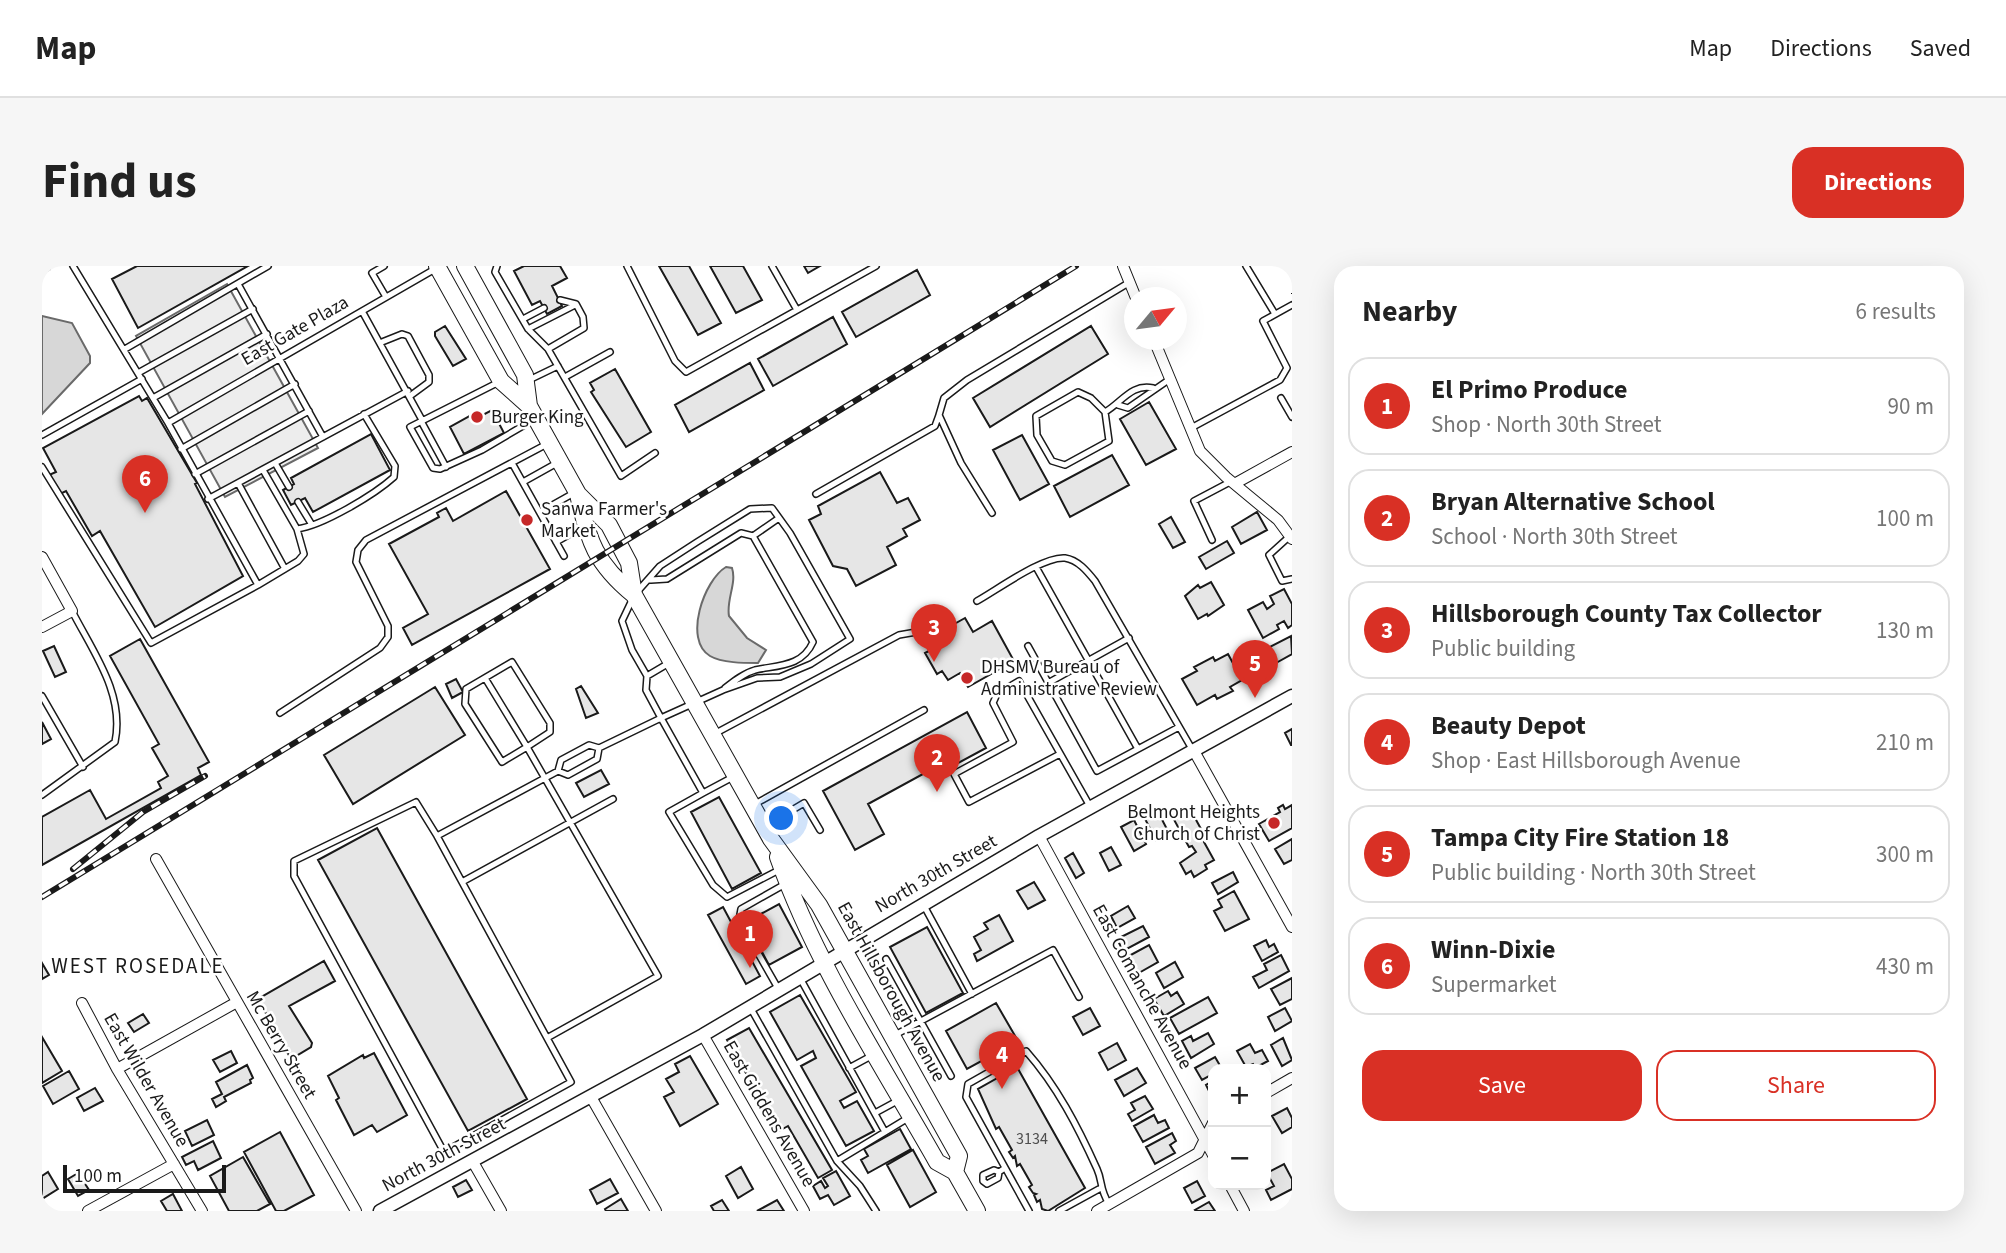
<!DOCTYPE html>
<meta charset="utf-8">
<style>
:root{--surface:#fff;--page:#f6f6f6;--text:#222;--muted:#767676;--line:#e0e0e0;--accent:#d93025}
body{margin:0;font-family:"Source Sans 3",sans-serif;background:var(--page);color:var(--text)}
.controls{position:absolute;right:21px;bottom:21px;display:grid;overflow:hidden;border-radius:14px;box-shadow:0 7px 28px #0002}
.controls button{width:63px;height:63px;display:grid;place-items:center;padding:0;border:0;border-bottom:2px solid var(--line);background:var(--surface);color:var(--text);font:35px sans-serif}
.compass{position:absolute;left:1082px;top:21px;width:63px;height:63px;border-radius:50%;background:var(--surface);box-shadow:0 7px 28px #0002;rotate:61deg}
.scale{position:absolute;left:21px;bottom:18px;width:163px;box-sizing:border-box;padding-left:7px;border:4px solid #1a1a1a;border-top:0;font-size:19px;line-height:24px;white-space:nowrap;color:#1a1a1a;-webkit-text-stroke:5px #fff;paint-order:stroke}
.you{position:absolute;left:740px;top:553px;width:24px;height:24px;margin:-18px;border:5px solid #fff;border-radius:50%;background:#1a73e8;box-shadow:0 0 0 10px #1a73e833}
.badge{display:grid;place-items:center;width:46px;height:46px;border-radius:50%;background:var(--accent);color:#fff;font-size:23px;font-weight:700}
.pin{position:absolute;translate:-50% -58px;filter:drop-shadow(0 2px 4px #0008)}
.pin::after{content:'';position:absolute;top:37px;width:24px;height:21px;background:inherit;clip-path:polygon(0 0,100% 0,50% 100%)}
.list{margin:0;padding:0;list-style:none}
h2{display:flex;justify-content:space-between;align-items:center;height:91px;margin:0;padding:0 28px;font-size:30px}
h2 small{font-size:23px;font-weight:400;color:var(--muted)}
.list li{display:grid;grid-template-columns:46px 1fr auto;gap:21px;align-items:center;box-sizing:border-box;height:98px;margin:0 14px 14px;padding:0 14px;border:2px solid var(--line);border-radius:21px}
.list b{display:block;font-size:26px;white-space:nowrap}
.list p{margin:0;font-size:23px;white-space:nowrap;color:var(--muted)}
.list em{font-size:23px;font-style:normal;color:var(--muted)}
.actions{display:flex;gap:14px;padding:21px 28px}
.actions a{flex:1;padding:16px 0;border:2px solid var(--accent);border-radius:21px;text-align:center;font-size:24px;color:var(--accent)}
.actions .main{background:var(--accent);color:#fff}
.map{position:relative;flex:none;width:1250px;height:945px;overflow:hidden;border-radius:21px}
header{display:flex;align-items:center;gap:42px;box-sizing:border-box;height:98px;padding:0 35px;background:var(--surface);border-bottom:2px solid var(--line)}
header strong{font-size:33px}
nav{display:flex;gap:38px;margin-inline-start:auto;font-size:24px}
.intro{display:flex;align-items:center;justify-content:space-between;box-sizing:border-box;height:168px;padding:0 42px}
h1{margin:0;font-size:49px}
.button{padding:18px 32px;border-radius:21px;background:var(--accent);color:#fff;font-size:24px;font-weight:700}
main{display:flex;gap:42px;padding:0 42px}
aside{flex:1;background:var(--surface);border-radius:21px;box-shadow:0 7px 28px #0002}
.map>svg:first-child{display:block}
</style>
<header>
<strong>Map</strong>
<nav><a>Map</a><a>Directions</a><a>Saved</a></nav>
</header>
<div class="intro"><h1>Find us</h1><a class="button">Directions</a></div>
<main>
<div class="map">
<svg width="1250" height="945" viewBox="0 0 1250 945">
<rect width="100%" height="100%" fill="#fff"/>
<path fill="#ededed" stroke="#6a6a6a" stroke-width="2" d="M185 18 276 182 183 231 94 70Z"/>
<path fill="#d7d7d7" stroke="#6a6a6a" stroke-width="2" d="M0 50 30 57 48 90V97L0 148Z
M684 301 690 302C695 317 684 334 687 350L705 372 724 384 716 397C702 397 680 397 668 390 641 374 662 314 684 301Z"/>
<path fill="#e6e6e6" stroke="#1a1a1a" stroke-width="2" d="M95 0H206L96 62 70 13Z
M482 0H518L525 12 510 20 520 40 505 48 498 35 490 39 472 5Z
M617 0H647L679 57 656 69Z
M668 0H701L720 34 694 47Z
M762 0H778L766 7Z
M875 4 888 29 814 71 800 46Z
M791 51 805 78 731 120 716 93Z
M403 60 424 93 411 100 393 70V66Z
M1049 60 1066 88 948 161 931 132Z
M708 97 722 124 647 166 633 139Z
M573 103 609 166 584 181 549 126 552 124 548 117Z
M97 130 100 135 105 132 155 217 153 218 201 310 113 361 58 265 50 270 24 225 18 228 7 209 14 206 1 182Z
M1107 136 1134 183 1104 199 1078 153Z
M450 144 462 167 422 188 408 161 435 146 437 151Z
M329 168 348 204 271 246 263 232 249 239 241 224 252 218 249 212Z
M980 169 1007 218 978 234 951 184Z
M1070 189 1087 219 1028 251 1012 220Z
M838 206 855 237 866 232 878 254 861 263 865 270 845 281 854 299 814 320 805 303 791 300 767 254 779 248 776 240Z
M464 225 508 303 370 379 361 362 386 348 347 278 397 251 395 247 404 242 411 255Z
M1215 246 1225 264 1199 278 1190 261Z
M1129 251 1143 276 1131 282 1117 258Z
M1185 275 1192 287 1164 303 1157 291Z
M1169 316 1182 339 1166 350 1165 348 1156 353 1143 330 1156 319 1158 322Z
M1242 323 1250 338V359L1246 362 1242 355 1235 359 1237 363 1221 372 1206 344 1221 336 1225 343 1232 338 1228 330Z
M923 352 931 366 950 355 972 395 926 421 918 407 906 414 900 405 895 408 883 387 889 384 884 374Z
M1249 370 1250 388 1234 397 1226 382Z
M98 373 167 496 156 502 159 509 0 599V551L48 524 64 553 119 522 116 516 126 510 110 482 117 478 68 390Z
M12 380 24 406 13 411 1 385Z
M1186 388 1200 414 1188 421 1191 425 1175 433 1173 429 1155 439 1140 413 1155 405 1152 401 1171 391 1173 395Z
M414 413 421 426 410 432 404 418Z
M539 420 556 447 544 452 534 423Z
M393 421 423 469 311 538 282 489Z
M925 446 944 482 905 503 901 497 826 538 842 568 813 584 781 525Z
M0 456 9 473 0 478Z
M1250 463V479H1249L1243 467Z
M559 504 567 518 542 531 534 517Z
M677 531 719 607 690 623 649 546Z
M1241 539 1243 543 1250 539V562L1227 575 1217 558 1238 546 1236 542Z
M1147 541 1165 574 1162 576 1172 594 1163 599 1165 603 1152 611 1149 605 1144 608 1138 597 1154 586 1150 580 1147 581 1130 550Z
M1115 544 1127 567 1114 574 1102 551Z
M1092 554 1104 578 1092 585 1079 561Z
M335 562 485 833 426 865 276 594Z
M1250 573V594L1242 598 1233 583Z
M1069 581 1079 599 1067 605 1058 587Z
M1031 587 1042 607 1034 612 1023 592Z
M1191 606 1196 616 1176 628 1170 617Z
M992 616 1003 634 986 643 975 625Z
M1192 625 1207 653 1183 665 1172 645 1180 641 1176 634Z
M737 638 760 681 727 699 704 656Z
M1086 640 1093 652 1075 662 1069 650Z
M681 641 718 710 704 718 666 649Z
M957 649 971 675 935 695 932 688 939 684 932 671 946 663 942 657Z
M1101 660 1107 671 1081 685 1075 673Z
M885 661 921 727 884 747 848 681Z
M1224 674 1227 681 1232 678 1236 686 1220 695 1212 680Z
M1107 679 1116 696 1095 708 1085 691Z
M1239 689 1247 705 1217 722 1211 711 1225 704 1222 698Z
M282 695 293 715 247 740 270 777 269 781 249 793 216 733Z
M1133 696 1141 711 1122 722 1114 707Z
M0 697 7 709 0 713Z
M1250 712V733L1238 739 1229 723Z
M1126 725 1129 730 1135 726 1142 738 1122 750 1112 733Z
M758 729 814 826 798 835 802 842 815 835 832 865 804 880 759 800 774 792 771 785 755 794 728 746Z
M1166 731 1175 747 1137 768 1128 752Z
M954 737 976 775 925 803 904 765Z
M1048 742 1058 760 1041 769 1031 751Z
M1243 742 1250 755 1233 765 1226 751Z
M101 748 107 757 92 766 86 757Z
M707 762 790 904 776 912 746 860 737 865 685 774Z
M1166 767 1172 778 1149 792 1140 775 1149 770 1151 775Z
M0 771 20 805 0 817Z
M1241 772 1250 794 1240 800 1229 779Z
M1075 777 1084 794 1066 804 1057 787Z
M1208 778 1213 787 1220 784 1226 795 1213 802 1211 798 1204 801 1195 785Z
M189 785 195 797 178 806 171 794Z
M332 787 365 849 335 866 330 859 312 869 294 834 297 832 286 810 321 789 322 792Z
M648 790 676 838 638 860 622 831 632 826 624 813 637 806 633 798Z
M1173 791 1180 803H1171V808L1160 814 1153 802Z
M205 799 211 812 208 814 209 817 182 831 184 835 174 841 170 833 180 828 174 816Z
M975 801 1043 922 1006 945 1000 943 998 934 995 936 992 929 994 928 991 927 987 921 990 919 978 898 975 900 973 890 971 892 967 886 970 884 957 861 954 863 936 823Z
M1095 802 1104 817 1082 830 1073 814Z
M27 805 37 823 11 838 1 820Z
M1171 815V833L1164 819Z
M53 822 61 835 42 845 35 832Z
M1103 830 1111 843 1090 855 1086 848 1093 844 1089 837Z
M1245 842 1250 852V861L1240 867 1230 850Z
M1112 849 1116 857 1123 854 1127 862 1101 876 1092 860Z
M165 854 172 869 150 880 143 865Z
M858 863 869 883 826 907 819 894 826 890 822 883Z
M238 866 272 929 242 945H234L202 886Z
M1130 867 1134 875 1128 879 1133 887 1113 898 1104 881Z
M171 875 179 892 156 904 152 895 144 899 140 891Z
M871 884 894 926 868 941 845 899Z
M201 891 228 938 215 945H187L168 910Z
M1242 898 1250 913V923L1229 934 1224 924 1232 920 1225 907Z
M699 901 711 923 696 932 684 910Z
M794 905 808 930 792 939 786 929 778 933 771 920 779 915 783 922 786 920 781 912Z
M6 906 16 923 0 933V910Z
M36 907 47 924 36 930 26 913Z
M568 913 576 927 555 938 548 924Z
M424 914 430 924 416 931 411 921Z
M1155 915 1163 930 1150 937 1142 922Z
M131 928 140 945H125L119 935Z
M579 933 586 945H564L563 943Z
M680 934 687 945H672L669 940Z
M735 934 742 945H715Z
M1167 936 1173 945H1154L1153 944Z"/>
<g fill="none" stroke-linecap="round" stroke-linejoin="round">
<defs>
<path id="service" d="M342 0 330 7 344 31
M455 0 453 6 486 63 506 83 579 210 613 187
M585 0 633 95 644 106 834 0
M730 0 755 44
M1204 0 1233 48
M196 18 281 171
M320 45 380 154
M481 53 502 42
M486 63 533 39
M340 76 360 68 366 70 387 109V116L368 130
M83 83 226 0
M506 83 542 62 541 51 534 38 518 34
M96 107 211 43
M523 111 568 86
M487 114 516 100
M457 116 368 161 391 202 398 203 440 184 491 154
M111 132 225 68
M1239 132 1250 151
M1076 139 1086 142 1128 113
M1063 146 1067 175 1023 199 1010 195 995 169 994 150 1036 126 1049 132 1063 146C1079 137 1090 117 1111 122
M379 155 404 201
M126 157 393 3
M1149 162 1238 114 1245 102 1221 55 1250 39
M0 169 100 113
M139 183 253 118
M233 197 247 221
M470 197 522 290
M0 201 109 377 216 319 126 157 31 0
M221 204 255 263C280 260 332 229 352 211L353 200 322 148
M153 208 267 145
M481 216 515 197
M196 217 243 303
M774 228 893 160 897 149
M166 233 366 125
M256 236 270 259
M498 246 532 227
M950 247 919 197 897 149 902 132 925 114 1088 16
M711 270 737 252
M1248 270 1227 289 1240 315 1250 313
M1170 274 1152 235 1188 216
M514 276 542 260
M994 301 1096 483
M609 314 625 313 699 267 711 270 771 376C760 401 736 399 713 404 702 407 692 415 683 422
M216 319 256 295 262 288 255 263
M595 326 618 300 655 276 708 243 730 242 748 267 808 373 769 398 738 411 715 412 681 424 619 452 604 424 605 410
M590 334 580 355 590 384 605 410 627 397
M935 335C955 324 1001 290 1023 292 1036 294 1045 305 1053 315L1150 483
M986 380 1055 505 1137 461
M443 412 485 481 460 496 423 438 424 423 470 396 508 457V466L485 481 616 710 505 772
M1006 417 1087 372
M0 430 41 501
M238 447 338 382 346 371V360L314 296 316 284 324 274 505 178
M674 467 857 369 880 365
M1018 488 927 536 912 508 971 476 951 437 955 428 977 415 1049 542
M516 505 519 494 547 479 557 482 619 452 661 527 691 511
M661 527 627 546 671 619 685 631 737 604
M0 529 73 476C83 428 51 386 30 345
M713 538 882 444
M725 559 762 537 778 564
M395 570 374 536 252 595V610L402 886 529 816 395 570 516 505 526 509 555 493 557 482
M420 616 571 533
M881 638 930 728
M844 693 909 810
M758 712 843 866 866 852
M737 724 697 654 699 643 745 617
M708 741 795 895 818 920 834 945
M853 769 1011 684 1037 731
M807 802 831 789
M833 847 857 834
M795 895 843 866
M957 906 952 904 941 909V915L945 918 956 912 957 906 963 902
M987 945 924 831 926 818 984 785C1015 820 1036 861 1055 903 1061 916 1057 922 1067 938
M1017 945 1057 923"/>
<path id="minor" d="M1081 0 1094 32
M0 2 4 0
M1112 74 1158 185 1184 211 1236 254 1250 273
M1194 217 1250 186
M0 291 30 345 0 361
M1152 485 1250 661
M997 570 1171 889
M114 593 314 945
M40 737 75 803 160 945
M661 769 762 945
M75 803 195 736
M1224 827 1250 812
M549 831 614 945
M431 896 459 945
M1188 919 1202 945
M46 945 132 898
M1055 945 1156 887 1171 857"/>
<path id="tertiary" d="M338 945 661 769 997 570 1250 430"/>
<path id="primary" d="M395 0 459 115 487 140 536 228 567 259 587 297 592 329 729 573 777 639 917 890 913 906
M423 0 483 109 487 140
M536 228C546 275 554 298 592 329
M736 591C774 699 839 797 895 896L913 906 935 945"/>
</defs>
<use href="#service" stroke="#1a1a1a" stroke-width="8"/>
<use href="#minor" stroke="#1a1a1a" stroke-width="12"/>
<use href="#tertiary" stroke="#1a1a1a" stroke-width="15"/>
<use href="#primary" stroke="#1a1a1a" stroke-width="18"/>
<use href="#service" stroke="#fff" stroke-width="5"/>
<use href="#minor" stroke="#fff" stroke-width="10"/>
<use href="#tertiary" stroke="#fff" stroke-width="12"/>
<use href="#primary" stroke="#fff" stroke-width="16"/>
<defs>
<path id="rail" d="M31 603 101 546 163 510
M0 631 1034 0"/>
</defs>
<use href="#rail" stroke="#1a1a1a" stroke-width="6"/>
<use href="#rail" stroke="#fff" stroke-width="3.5" stroke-dasharray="10" stroke-linecap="butt"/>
<path stroke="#1a1a1a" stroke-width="2" stroke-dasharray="9 3.5" stroke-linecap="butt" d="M1250 27V28"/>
</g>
<g fill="#c62828" stroke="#fff" stroke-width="2.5">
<circle cx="435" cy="151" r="7"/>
<circle cx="485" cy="254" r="7"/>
<circle cx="925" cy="412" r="7"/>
<circle cx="1232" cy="557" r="7"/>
</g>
<g text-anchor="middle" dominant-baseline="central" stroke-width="5" stroke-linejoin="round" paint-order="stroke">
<g font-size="16" fill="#4d4d4d">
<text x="990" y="873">3134</text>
</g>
<g font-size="19" fill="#1a1a1a" stroke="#fff">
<text transform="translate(253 65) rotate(-30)">East Gate Plaza</text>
<text transform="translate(894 608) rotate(-30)">North 30th Street</text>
<text transform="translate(1100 721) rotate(61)">East Comanche Avenue</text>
<text transform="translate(849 726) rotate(61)">East Hillsborough Avenue</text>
<text transform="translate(239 779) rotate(60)">Mc Berry Street</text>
<text transform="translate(104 814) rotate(60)">East Wilder Avenue</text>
<text transform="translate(727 848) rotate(60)">East Giddens Avenue</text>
<text transform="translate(402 889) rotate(-28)">North 30th Street</text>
</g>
<g font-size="19" fill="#1a1a1a" stroke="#fff" text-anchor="start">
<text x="449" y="151">Burger King</text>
<text x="499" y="243">Sanwa Farmer's<tspan x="499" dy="22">Market</tspan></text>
<text x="939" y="401">DHSMV Bureau of<tspan x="939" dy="22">Administrative Review</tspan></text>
<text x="1218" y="546" text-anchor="end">Belmont Heights<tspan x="1218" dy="22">Church of Christ</tspan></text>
</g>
<g font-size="21" letter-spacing="2" fill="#1a1a1a" stroke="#fff">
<text x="96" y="700">WEST ROSEDALE</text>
</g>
</g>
</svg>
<div class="controls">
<button>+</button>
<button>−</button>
</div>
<svg class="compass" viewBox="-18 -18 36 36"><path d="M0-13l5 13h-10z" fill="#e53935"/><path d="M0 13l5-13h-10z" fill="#767676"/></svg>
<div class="scale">100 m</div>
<div class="you"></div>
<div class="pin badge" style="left:708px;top:702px">1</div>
<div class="pin badge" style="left:895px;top:526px">2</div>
<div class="pin badge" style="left:892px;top:396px">3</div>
<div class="pin badge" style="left:960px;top:823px">4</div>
<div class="pin badge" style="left:1213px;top:432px">5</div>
<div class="pin badge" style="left:103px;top:247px">6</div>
</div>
<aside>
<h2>Nearby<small>6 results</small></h2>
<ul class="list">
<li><span class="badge">1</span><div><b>El Primo Produce</b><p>Shop · North 30th Street</p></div><em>90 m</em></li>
<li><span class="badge">2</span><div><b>Bryan Alternative School</b><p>School · North 30th Street</p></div><em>100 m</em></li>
<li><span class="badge">3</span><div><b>Hillsborough County Tax Collector</b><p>Public building</p></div><em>130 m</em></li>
<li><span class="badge">4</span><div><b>Beauty Depot</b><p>Shop · East Hillsborough Avenue</p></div><em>210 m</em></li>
<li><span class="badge">5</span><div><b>Tampa City Fire Station 18</b><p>Public building · North 30th Street</p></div><em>300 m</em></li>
<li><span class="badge">6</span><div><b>Winn-Dixie</b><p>Supermarket</p></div><em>430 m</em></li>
</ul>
<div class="actions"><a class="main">Save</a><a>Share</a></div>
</aside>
</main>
